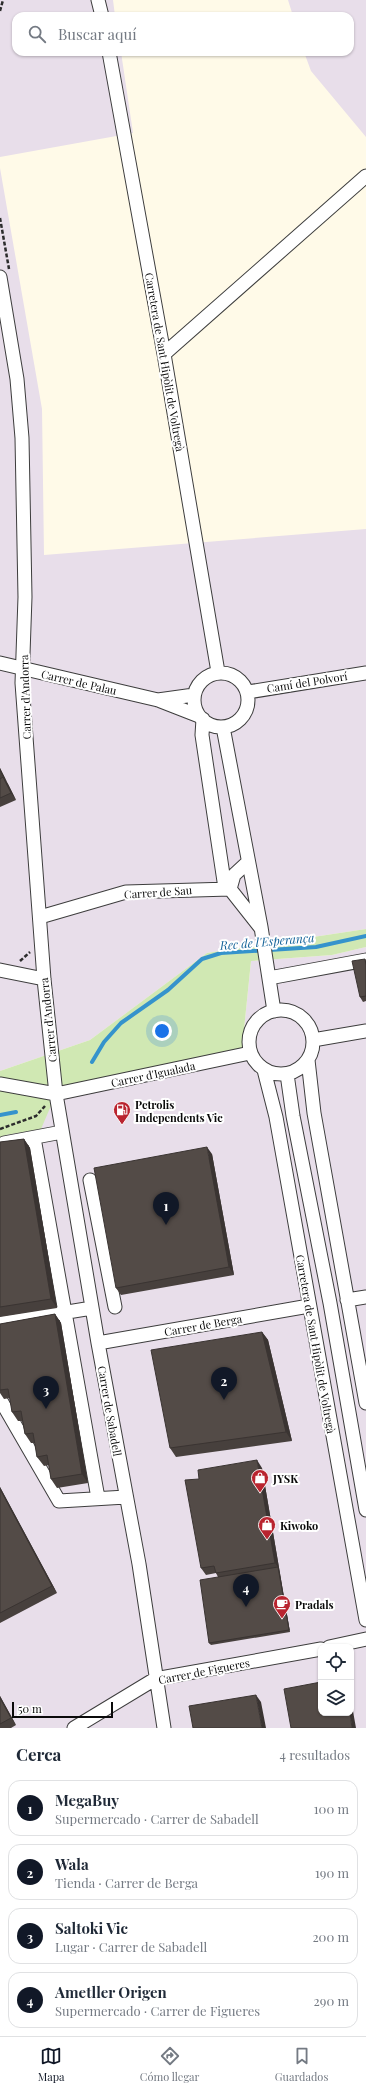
<!DOCTYPE html>
<html lang="es">
<meta charset="utf-8">
<style>
:root{--surface:#fff;--page:#f2f2f3;--text:#1f2937;--muted:#747a83;--line:#e0e1e3;--accent:#111827}
body{margin:0;font-family:"Playfair Display",serif;background:var(--page);color:var(--text)}
.controls{position:absolute;right:12px;bottom:12px;display:grid;overflow:hidden;border-radius:8px;box-shadow:0 1px 3px #0004}
.controls button{width:36px;height:36px;display:grid;place-items:center;padding:0;border:0;border-bottom:1px solid var(--line);background:var(--surface);color:var(--text);font:20px sans-serif}
.scale{position:absolute;left:12px;bottom:10px;width:101px;box-sizing:border-box;padding-left:4px;border:2px solid #0a0a0a;border-top:0;font-size:11px;line-height:14px;white-space:nowrap;color:#0a0a0a;-webkit-text-stroke:3px #fff;paint-order:stroke}
.you{position:absolute;left:162px;top:1031px;width:14px;height:14px;margin:-10px;border:3px solid #fff;border-radius:50%;background:#1a73e8;box-shadow:0 0 0 6px #1a73e833}
.badge{display:grid;place-items:center;width:26px;height:26px;border-radius:50%;background:var(--accent);color:#fff;font-size:13px;font-weight:700}
.pin{position:absolute;translate:-50% -33px;filter:drop-shadow(0 1px 2px #0008)}
.pin::after{content:'';position:absolute;top:21px;width:14px;height:12px;background:inherit;clip-path:polygon(0 0,100% 0,50% 100%)}
.list{margin:0;padding:0;list-style:none}
h2{display:flex;justify-content:space-between;align-items:center;height:52px;margin:0;padding:0 16px;font-size:17px}
h2 small{font-size:13px;font-weight:400;color:var(--muted)}
.list li{display:grid;grid-template-columns:26px 1fr auto;gap:12px;align-items:center;box-sizing:border-box;height:56px;margin:0 8px 8px;padding:0 8px;border:1px solid var(--line);border-radius:12px}
.list b{display:block;font-size:15px;white-space:nowrap}
.list p{margin:0;font-size:13px;white-space:nowrap;color:var(--muted)}
.list em{font-size:13px;font-style:normal;color:var(--muted)}
.icon{flex:none;width:22px;height:22px;fill:none;stroke:currentColor;stroke-width:2;stroke-linecap:round;stroke-linejoin:round}
.map{position:relative;flex:none;width:366px;height:1728px;overflow:hidden}
.search{position:absolute;background:var(--surface);box-shadow:0 1px 3px #0004;left:12px;right:12px;top:12px;height:44px;display:flex;align-items:center;gap:10px;box-sizing:border-box;padding:0 14px;border-radius:12px;color:var(--muted);font-size:15px}
.sheet{height:308px;background:var(--surface)}
nav{display:flex;justify-content:space-around;align-items:center;box-sizing:border-box;height:56px;border-top:1px solid var(--line);background:var(--surface);font-size:11px;color:var(--muted)}
nav a{display:grid;justify-items:center;gap:2px}
nav .on{color:var(--accent)}
.map>svg:first-child{display:block}
</style>
<div class="map">
<svg width="366" height="1728" viewBox="0 0 366 1728">
<rect width="100%" height="100%" fill="#fffae8"/>
<path fill="#e8deea" fill-rule="evenodd" d="M0 0H113L115 16H16V52H121L133 133 0 157Z
M288 0H366V137L311 71 304 52H350V16H293Z
M0 168 42 409 44 555 366 529V929L207 953 90 1040 0 1071Z
M366 947V1728H0V1138L56 1094 242 1049 251 961 332 955ZM321 1647H351V1713H321Z"/>
<path fill="#d0e8b3" d="M366 929V947L332 955 251 961 242 1049 56 1094 41 1129 6 1135 0 1138V1071L90 1040 207 953Z"/>
<g fill="none" stroke-linecap="round" stroke-linejoin="round">
<path stroke="#3593cc" stroke-width="4" d="M92 1062 104 1042 121 1023 168 990 202 959 221 953 316 947 366 936
M0 1115 16 1112"/>
<defs>
<path id="minor" d="M98 0 102 16
M109 52 164 354 218 672
M0 277 17 379 22 438 25 597 22 683 44 979 56 1094 98 1343 139 1564 164 1728
M164 354 366 176
M0 663 158 700 199 716
M194 700a27 27 0 1 1 54 0a27 27 0 1 1-54 0Z
M248 692 366 673
M158 700 194 695
M203 719 202 735 225 888
M223 727 261 927 274 1011
M248 862 234 875 230 889 260 927
M40 917 126 892 230 889
M0 970 44 979
M269 978 366 960
M249 1042a32 32 0 1 1 64 0a32 32 0 1 1-64 0Z
M313 1040 366 1031
M308 1060 314 1113 366 1403
M264 1070 276 1117 366 1620
M287 1074 293 1116 330 1303 366 1510
M0 1084 56 1094 250 1053
M34 1138 98 1498
M0 1147 4 1143 62 1132
M90 1180 115 1307
M347 1300 366 1297
M0 1323 92 1308
M98 1343 309 1306
M0 1399 59 1501 126 1497
M329 1647 366 1639
M74 1728 155 1679 321 1649"/>
</defs>
<use href="#minor" stroke="#3d3d3d" stroke-width="15"/>
<path stroke="#2c2c2c" stroke-width="2.5" stroke-dasharray="4 2" stroke-linecap="butt" d="M0 11 3 0
M0 218 9 269
M20 961 30 952
M0 1129 36 1116 45 1106"/>
<use href="#minor" stroke="#fff" stroke-width="13"/>
</g>
<path fill="#47403d" d="M0 768 16 800 0 807Z
M365 959 366 961V1001L363 1002 360 997Z
M24 1139 30 1148 57 1308 0 1317V1142Z
M212 1154 234 1275 121 1295 116 1288Z
M55 1314 61 1323 88 1483 57 1488 51 1479 49 1465 44 1466 37 1457 35 1443H31L25 1434 22 1421H18L12 1412 10 1398 4 1399 0 1393V1324Z
M262 1332 268 1340 292 1441 176 1457 170 1448Z
M262 1468 290 1632 211 1645 209 1643 218 1577 216 1573 206 1575 201 1568 199 1479Z
M0 1487 57 1593 0 1623Z
M0 1696 16 1725 11 1728H0Z"/>
<path fill="#3a3432" d="M0 768 7 782 2 775 0 771Z
M3 777 8 784 16 800 11 793Z
M24 1139 30 1148 57 1308 51 1299Z
M207 1147 212 1154 234 1275 229 1267Z
M55 1314 61 1323 88 1483 82 1474Z
M262 1332 268 1340 292 1441 286 1432Z
M257 1460 262 1468 290 1632 289 1630 278 1567 275 1563Z
M0 1487 57 1593 52 1586 0 1489Z
M256 1695 261 1702 266 1728H262Z
M0 1696 16 1725 11 1718 0 1698Z
M351 1700 356 1728H352L350 1713H351Z"/>
<path fill="#534b47" stroke="#3a3432" d="M3 777 11 793 0 798V779Z
M365 959 366 965V996L360 997 352 961Z
M24 1139 51 1299 0 1307V1142Z
M207 1147 229 1267 116 1288 94 1168Z
M55 1314 82 1474 51 1479 47 1455 37 1457 33 1433 25 1434 21 1411 12 1412 8 1389 0 1390V1324Z
M262 1332 286 1432 170 1448 151 1350Z
M257 1460 275 1563 216 1573 214 1566 201 1568 185 1480 199 1479 198 1470Z
M0 1489 52 1586 0 1613Z
M278 1567 289 1630 209 1643 200 1580Z
M321 1682V1713H350L352 1728H291L284 1689Z
M256 1695 262 1728H193L189 1706Z
M0 1698 11 1718 0 1724Z"/>
<defs>
<symbol id="fuel-pin" viewBox="-11 -11 22 30"><path d="M0 17L-7.5 6A9.5 9.5 0 1 1 7.5 6Z" fill="#b9242f" stroke="#fff"/><path d="M-5.5-6h7V0h2V4h1.3V-2.5L3-4.5l.8-.8L6-3V5H2.5V1h-1V6h-7ZM-4.2-4.7v3.2H.2V-4.7Z" fill="#fff"/></symbol>
<symbol id="shop-pin" viewBox="-11 -11 22 30"><path d="M0 17L-7.5 6A9.5 9.5 0 1 1 7.5 6Z" fill="#b9242f" stroke="#fff"/><path d="M-5-2.5h2.3a2.7 3.5 0 0 1 5.4 0H5L5.5 6h-11ZM-1.5-2.5h3a1.5 2.3 0 0 0-3 0Z" fill="#fff"/></symbol>
<symbol id="cafe-pin" viewBox="-11 -11 22 30"><path d="M0 17L-7.5 6A9.5 9.5 0 1 1 7.5 6Z" fill="#b9242f" stroke="#fff"/><path d="M-5.5-4.5H6V0H3Q3 3.5 0 3.5H-2.5Q-5.5 3.5-5.5 0ZM3-3.2v2h1.7v-2ZM-6 4.5H4V6H-6Z" fill="#fff"/></symbol>
</defs>
<g fill-rule="evenodd">
<use href="#fuel-pin" x="112" y="1100" width="20" height="27"/>
<use href="#shop-pin" x="250" y="1468" width="20" height="27"/>
<use href="#shop-pin" x="257" y="1515" width="20" height="27"/>
<use href="#cafe-pin" x="272" y="1594" width="20" height="27"/>
</g>
<g text-anchor="middle" dominant-baseline="central" stroke-width="4" stroke-linejoin="round" paint-order="stroke">
<g font-size="11" fill="#0a0a0a" stroke="#fff">
<text transform="translate(165 362) rotate(80)">Carretera de Sant Hipòlit de Voltregà</text>
<text transform="translate(79 682) rotate(13)">Carrer de Palau</text>
<text transform="translate(307 682) rotate(-9)">Camí del Polvorí</text>
<text transform="translate(25 697) rotate(-92)">Carrer d'Andorra</text>
<text transform="translate(158 892) rotate(-4)">Carrer de Sau</text>
<text transform="translate(48 1020) rotate(-96)">Carrer d'Andorra</text>
<text transform="translate(153 1074) rotate(-12)">Carrer d'Igualada</text>
<text transform="translate(203 1325) rotate(-10)">Carrer de Berga</text>
<text transform="translate(316 1344) rotate(80)">Carretera de Sant Hipòlit de Voltregà</text>
<text transform="translate(110 1411) rotate(80)">Carrer de Sabadell</text>
<text transform="translate(204 1671) rotate(-11)">Carrer de Figueres</text>
</g>
<g font-size="11" font-weight="bold" fill="#0a0a0a" stroke="#fff" text-anchor="start">
<text x="135" y="1104">Petrolis<tspan x="135" dy="13">Independents Vic</tspan></text>
<text x="273" y="1478">JYSK</text>
<text x="280" y="1525">Kiwoko</text>
<text x="295" y="1604">Pradals</text>
</g>
<g font-size="12" font-style="italic" fill="#16649a" stroke="#fff">
<text transform="translate(267 941) rotate(-5)">Rec de l'Esperança</text>
</g>
</g>
</svg>
<div class="controls">
<button><svg class="icon" aria-label="locate" viewBox="0 0 24 24"><circle cx="12" cy="12" r="6"/><path d="M12 2v4M12 18v4M2 12h4M18 12h4"/></svg></button>
<button><svg class="icon" aria-label="layers" viewBox="0 0 24 24"><path d="M12 4l9 5-9 5-9-5zM3 14l9 5 9-5"/></svg></button>
</div>
<div class="scale">50 m</div>
<div class="you"></div>
<div class="pin badge" style="left:166px;top:1225px">1</div>
<div class="pin badge" style="left:224px;top:1400px">2</div>
<div class="pin badge" style="left:46px;top:1409px">3</div>
<div class="pin badge" style="left:246px;top:1607px">4</div>
<div class="search"><svg class="icon" aria-label="search" viewBox="0 0 24 24"><circle cx="10" cy="10" r="6"/><path d="M15 15l6 6"/></svg>Buscar aquí</div>
</div>
<section class="sheet">
<h2>Cerca<small>4 resultados</small></h2>
<ul class="list">
<li><span class="badge">1</span><div><b>MegaBuy</b><p>Supermercado · Carrer de Sabadell</p></div><em>100 m</em></li>
<li><span class="badge">2</span><div><b>Wala</b><p>Tienda · Carrer de Berga</p></div><em>190 m</em></li>
<li><span class="badge">3</span><div><b>Saltoki Vic</b><p>Lugar · Carrer de Sabadell</p></div><em>200 m</em></li>
<li><span class="badge">4</span><div><b>Ametller Origen</b><p>Supermercado · Carrer de Figueres</p></div><em>290 m</em></li>
</ul>
</section>
<nav>
<a class="on"><svg class="icon" aria-label="map" viewBox="0 0 24 24"><path d="M3 6l6-2 6 2 6-2v14l-6 2-6-2-6 2zM9 4v14M15 6v14"/></svg>Mapa</a>
<a><svg class="icon" aria-label="directions" viewBox="0 0 24 24"><path d="M12 3l9 9-9 9-9-9zM9 14v-3h6M13 9l2 2-2 2"/></svg>Cómo llegar</a>
<a><svg class="icon" aria-label="saved" viewBox="0 0 24 24"><path d="M7 4h10v16l-5-4-5 4z"/></svg>Guardados</a>
</nav>
